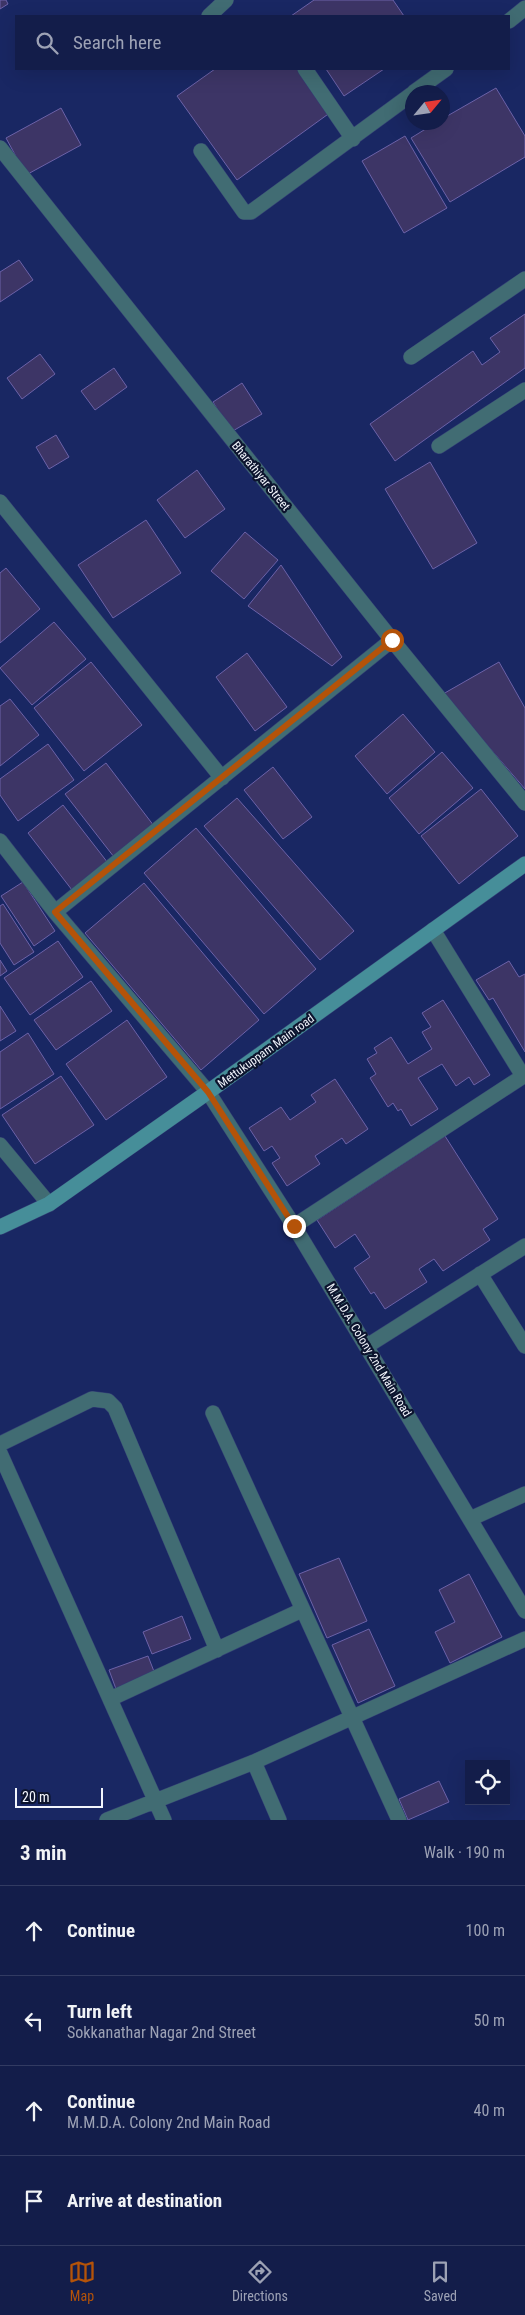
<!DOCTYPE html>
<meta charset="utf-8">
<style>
:root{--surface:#131d4a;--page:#202a54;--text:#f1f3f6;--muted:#9da2b5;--line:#323b62;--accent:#b45309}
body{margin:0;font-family:"Roboto Condensed",sans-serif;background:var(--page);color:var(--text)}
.controls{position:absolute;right:15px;bottom:15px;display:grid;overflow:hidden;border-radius:0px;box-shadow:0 5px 20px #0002}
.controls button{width:45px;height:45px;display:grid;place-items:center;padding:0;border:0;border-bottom:1px solid var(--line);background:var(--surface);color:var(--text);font:25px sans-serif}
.compass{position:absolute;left:405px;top:85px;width:45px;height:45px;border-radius:50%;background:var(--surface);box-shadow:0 5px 20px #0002;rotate:61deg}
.scale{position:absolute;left:15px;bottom:12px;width:88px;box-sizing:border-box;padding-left:5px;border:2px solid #f2f5fc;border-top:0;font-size:14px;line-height:18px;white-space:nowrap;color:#f2f5fc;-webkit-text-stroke:4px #0c142e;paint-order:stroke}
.stop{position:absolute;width:15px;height:15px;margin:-11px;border:4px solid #b45309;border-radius:50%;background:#fff}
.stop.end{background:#b45309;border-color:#fff;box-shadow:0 1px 5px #0008}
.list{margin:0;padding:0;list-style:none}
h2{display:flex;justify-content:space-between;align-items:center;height:65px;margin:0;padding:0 20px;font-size:21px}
h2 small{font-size:16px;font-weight:400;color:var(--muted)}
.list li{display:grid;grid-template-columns:32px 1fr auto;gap:15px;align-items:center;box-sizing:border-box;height:90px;padding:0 20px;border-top:1px solid var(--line)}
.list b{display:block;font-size:19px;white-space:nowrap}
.list p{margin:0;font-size:16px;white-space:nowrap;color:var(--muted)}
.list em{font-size:16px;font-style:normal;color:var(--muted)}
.icon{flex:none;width:28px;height:28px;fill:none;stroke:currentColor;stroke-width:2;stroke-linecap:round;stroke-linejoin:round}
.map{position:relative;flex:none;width:525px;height:1820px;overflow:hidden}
.search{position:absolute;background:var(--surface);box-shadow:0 5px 20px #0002;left:15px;right:15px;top:15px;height:55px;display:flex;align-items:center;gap:12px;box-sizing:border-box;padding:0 18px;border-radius:0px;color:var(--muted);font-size:19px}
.sheet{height:425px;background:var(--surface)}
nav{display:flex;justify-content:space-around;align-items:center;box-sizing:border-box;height:70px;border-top:1px solid var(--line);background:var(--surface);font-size:14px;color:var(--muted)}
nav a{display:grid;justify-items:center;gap:2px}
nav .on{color:var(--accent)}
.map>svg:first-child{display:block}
</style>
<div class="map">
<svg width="525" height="1820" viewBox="0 0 525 1820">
<rect width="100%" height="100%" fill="#192763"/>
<path fill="#3d3566" stroke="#6c62a8" d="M0 0H6L8 4 0 9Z
M314 0H393L404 16H291Z
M215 69H300L331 112 237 180 177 96Z
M326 69H384L344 96Z
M496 88 525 136V157L450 202 411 138 437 122H442V119Z
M61 108 81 145 26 175 6 138Z
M405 136 447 208 404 233 362 161Z
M19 260 33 280 0 302V272Z
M525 314V368L395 461 370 424 473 351 482 365 500 352 490 338Z
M40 354 55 374 22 399 7 378Z
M114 368 127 387 95 410 81 391Z
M242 383 262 414 231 432 213 402Z
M56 435 69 457 49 469 36 447Z
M430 462 477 543 433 569 385 489Z
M197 470 225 509 185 538 157 500Z
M146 520 181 573 113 618 78 565Z
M245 532 278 560 244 599 211 571Z
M281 565 342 657 332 666 248 606Z
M6 568 40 609 0 643V573Z
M54 622 86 659 32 705 0 668Z
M247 653 287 707 255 731 216 677Z
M91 662 142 725 84 771 34 708Z
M499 662 525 708V789L443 694Z
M10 699 39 735 0 766V706Z
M403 714 435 752 387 794 355 756Z
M48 744 74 780 18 821 0 795V779Z
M442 752 473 788 419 834 389 798Z
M106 763 154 826 114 857 65 794Z
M273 767 312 817 283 839 244 790Z
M481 789 518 836 459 884 421 836Z
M237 798 354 931 320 960 204 826Z
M63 805 108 863 72 890 28 833Z
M196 828 316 969 264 1014 144 873Z
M23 882 55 931 34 946 1 896Z
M144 883 259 1020 201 1070 85 933Z
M3 904 34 952 14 965 0 943V906Z
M58 941 83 977 30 1015 4 978Z
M0 960 7 971 0 976Z
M509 961 519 977 525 974V1052L493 998 489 1000 476 980Z
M91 981 112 1011 56 1050 34 1020Z
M443 1000 490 1075 474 1085 469 1077 456 1086 442 1064 418 1078 438 1109 411 1126 401 1109 398 1111 393 1103 388 1107 370 1078 376 1074 367 1059 377 1053 374 1048 391 1037 408 1064 432 1049 422 1032 431 1027 422 1013Z
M0 1006 16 1031 0 1041Z
M127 1020 167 1077 106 1120 66 1064Z
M28 1033 54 1074 0 1109V1052Z
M61 1076 94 1125 35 1164 2 1115Z
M335 1079 368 1129 346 1144 342 1138 315 1156 320 1164 287 1186 272 1163 280 1158 272 1146 264 1151 249 1128 281 1107 290 1120 316 1102 311 1095Z
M445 1136 498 1219 483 1229 490 1240 443 1271 434 1259 419 1269 427 1282 385 1309 374 1292 371 1294 354 1268 370 1257 355 1234 335 1248 317 1220Z
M339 1558 367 1621 327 1638 299 1574Z
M469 1574 502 1637 450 1663 435 1632 455 1622 439 1590Z
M182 1616 191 1639 152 1654 143 1632Z
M369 1629 395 1686 358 1703 332 1645Z
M148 1656 155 1674 116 1689 109 1670Z
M439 1781 449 1802 408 1820 399 1799Z"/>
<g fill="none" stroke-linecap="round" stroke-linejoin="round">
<defs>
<path id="lane" d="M209 16 226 0
M509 21 525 8
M305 69 353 139
M414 92 446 69
M201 151 244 212H251L412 94
M411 357 525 279
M439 446 525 390"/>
<path id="street" d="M0 148 392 640 525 803
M0 502 222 778
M0 841 55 912 208 1092 294 1226 525 1611
M55 912 392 640
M433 930 523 1076
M0 1145 49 1204
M294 1226 525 1075
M480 1274 525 1346
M367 1346 525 1246
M213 1413 399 1820
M0 1444 92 1399 108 1401 115 1408 217 1650
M0 1453 164 1820
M470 1519 525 1494
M110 1699 302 1610
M254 1762 279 1820
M107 1820 254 1762 525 1639"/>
<path id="secondary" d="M0 1227 49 1204 208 1092 525 864"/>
</defs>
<use href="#lane" stroke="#334075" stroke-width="16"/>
<use href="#street" stroke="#334075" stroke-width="16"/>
<use href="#secondary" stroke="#334075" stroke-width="16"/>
<use href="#lane" stroke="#416c73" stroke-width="15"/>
<use href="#street" stroke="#416c73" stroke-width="15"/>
<use href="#secondary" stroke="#468e99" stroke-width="15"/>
</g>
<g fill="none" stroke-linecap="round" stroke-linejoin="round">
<path stroke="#b45309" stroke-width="6" d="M294 1226 208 1092 55 912 392 640"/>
</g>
<g text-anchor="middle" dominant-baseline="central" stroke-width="4.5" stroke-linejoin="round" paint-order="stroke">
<g font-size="12" fill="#f2f5fc" stroke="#0c142e">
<text transform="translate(261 476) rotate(51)">Bharathiyar Street</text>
<text transform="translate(266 1051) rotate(-36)">Mettukuppam Main road</text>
<text transform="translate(369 1350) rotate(59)">M.M.D.A. Colony 2nd Main Road</text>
</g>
</g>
</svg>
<div class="controls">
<button><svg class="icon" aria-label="locate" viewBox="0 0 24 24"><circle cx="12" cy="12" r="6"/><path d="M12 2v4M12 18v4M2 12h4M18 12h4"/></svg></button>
</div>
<svg class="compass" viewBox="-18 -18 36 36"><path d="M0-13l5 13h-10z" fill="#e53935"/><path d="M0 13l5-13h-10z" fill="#9da2b5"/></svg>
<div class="scale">20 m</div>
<div class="stop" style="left:392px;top:640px"></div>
<div class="stop end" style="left:294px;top:1226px"></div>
<div class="search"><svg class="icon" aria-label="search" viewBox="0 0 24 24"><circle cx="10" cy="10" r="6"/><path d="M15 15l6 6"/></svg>Search here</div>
</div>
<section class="sheet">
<h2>3 min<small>Walk · 190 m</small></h2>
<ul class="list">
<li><svg class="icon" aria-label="ahead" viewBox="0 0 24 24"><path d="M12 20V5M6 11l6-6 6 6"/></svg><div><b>Continue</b></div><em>100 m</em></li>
<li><svg class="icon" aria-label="left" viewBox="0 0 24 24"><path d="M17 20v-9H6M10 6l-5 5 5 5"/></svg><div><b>Turn left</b><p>Sokkanathar Nagar 2nd Street</p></div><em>50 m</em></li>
<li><svg class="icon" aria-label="ahead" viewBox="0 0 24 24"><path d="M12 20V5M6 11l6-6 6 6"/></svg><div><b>Continue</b><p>M.M.D.A. Colony 2nd Main Road</p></div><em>40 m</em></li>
<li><svg class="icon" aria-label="arrive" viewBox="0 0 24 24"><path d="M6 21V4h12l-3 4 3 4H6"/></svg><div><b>Arrive at destination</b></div></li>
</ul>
</section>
<nav>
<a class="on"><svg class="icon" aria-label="map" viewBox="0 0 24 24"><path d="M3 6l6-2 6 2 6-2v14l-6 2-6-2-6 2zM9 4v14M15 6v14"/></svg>Map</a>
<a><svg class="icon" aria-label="directions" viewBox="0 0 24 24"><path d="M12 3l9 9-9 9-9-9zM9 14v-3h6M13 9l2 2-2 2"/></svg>Directions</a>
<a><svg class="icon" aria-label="saved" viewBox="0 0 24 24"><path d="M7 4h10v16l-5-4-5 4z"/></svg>Saved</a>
</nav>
